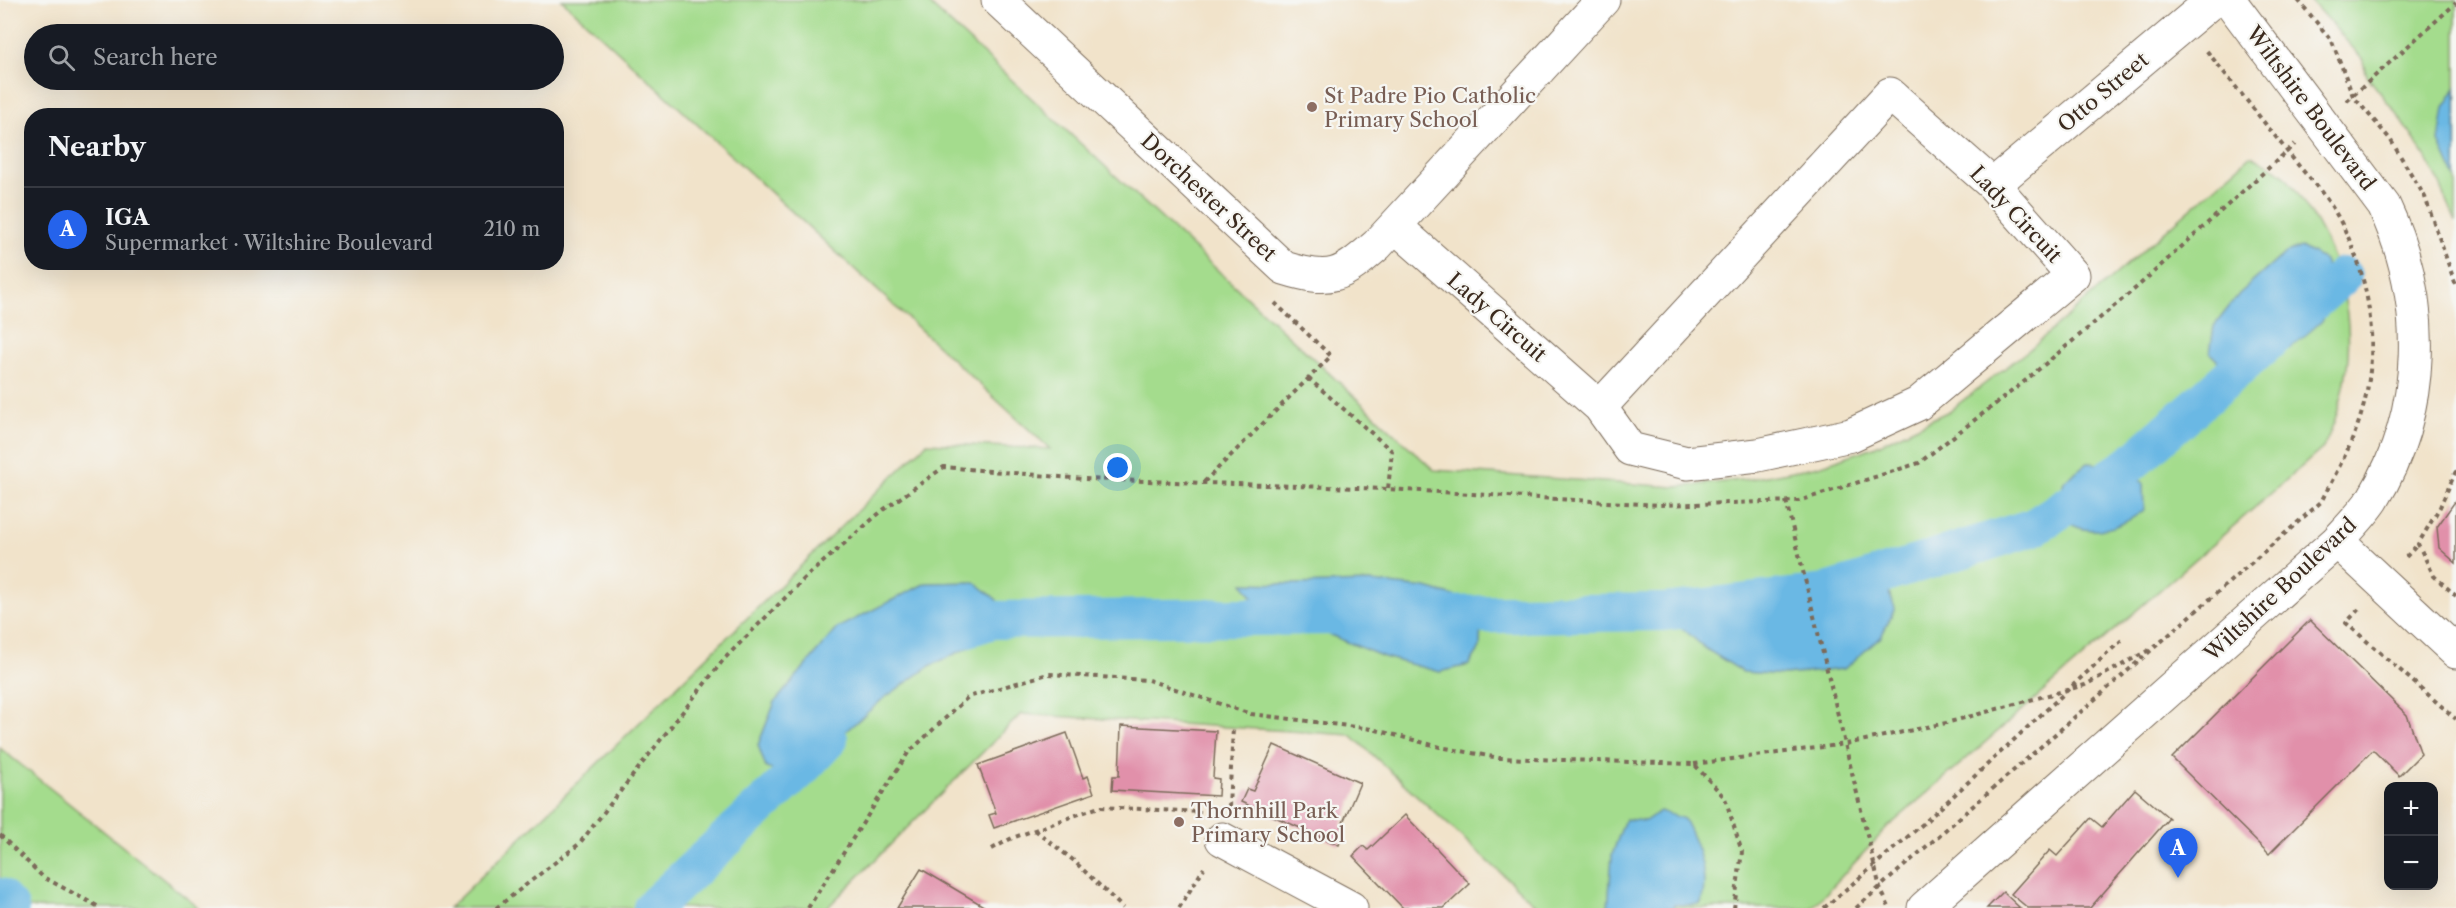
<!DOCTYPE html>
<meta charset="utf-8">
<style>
:root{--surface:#171b24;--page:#242831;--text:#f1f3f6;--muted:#9ea1a6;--line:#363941;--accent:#2563eb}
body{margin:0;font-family:"Libre Caslon Text",serif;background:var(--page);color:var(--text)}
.controls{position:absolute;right:18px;bottom:18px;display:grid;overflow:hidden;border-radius:12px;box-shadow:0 6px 24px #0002}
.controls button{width:54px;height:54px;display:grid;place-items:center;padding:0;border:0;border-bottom:2px solid var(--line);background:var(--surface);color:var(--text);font:30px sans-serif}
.you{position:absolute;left:1118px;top:468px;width:21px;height:21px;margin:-15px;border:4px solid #fff;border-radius:50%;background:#1a73e8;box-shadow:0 0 0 9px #1a73e833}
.badge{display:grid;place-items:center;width:39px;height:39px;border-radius:50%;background:var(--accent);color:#fff;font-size:20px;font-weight:700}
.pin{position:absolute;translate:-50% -50px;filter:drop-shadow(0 2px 3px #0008)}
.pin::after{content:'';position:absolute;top:32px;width:21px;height:18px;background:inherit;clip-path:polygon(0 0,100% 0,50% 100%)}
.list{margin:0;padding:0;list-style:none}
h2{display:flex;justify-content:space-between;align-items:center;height:78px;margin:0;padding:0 24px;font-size:26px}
h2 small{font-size:20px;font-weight:400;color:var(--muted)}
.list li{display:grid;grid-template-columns:39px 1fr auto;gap:18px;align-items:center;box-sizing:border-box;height:84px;padding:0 24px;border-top:2px solid var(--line)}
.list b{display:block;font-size:22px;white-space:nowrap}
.list p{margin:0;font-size:20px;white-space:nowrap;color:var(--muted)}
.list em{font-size:20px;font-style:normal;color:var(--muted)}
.icon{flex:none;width:33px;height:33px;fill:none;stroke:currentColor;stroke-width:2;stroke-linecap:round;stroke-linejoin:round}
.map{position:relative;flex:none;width:2456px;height:908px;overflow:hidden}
.search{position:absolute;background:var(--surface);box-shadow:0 6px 24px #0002;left:24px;top:24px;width:540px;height:66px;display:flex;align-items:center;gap:15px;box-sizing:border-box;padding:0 21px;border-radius:33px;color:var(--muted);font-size:22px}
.panel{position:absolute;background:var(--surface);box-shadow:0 6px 24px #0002;left:24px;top:108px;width:540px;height:162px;border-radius:24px}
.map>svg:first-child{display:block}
</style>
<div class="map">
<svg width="2456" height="908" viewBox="0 0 2456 908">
<rect width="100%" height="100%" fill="#f6f6f2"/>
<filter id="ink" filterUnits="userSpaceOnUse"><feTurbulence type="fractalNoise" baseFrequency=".0167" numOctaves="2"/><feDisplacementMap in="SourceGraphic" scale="12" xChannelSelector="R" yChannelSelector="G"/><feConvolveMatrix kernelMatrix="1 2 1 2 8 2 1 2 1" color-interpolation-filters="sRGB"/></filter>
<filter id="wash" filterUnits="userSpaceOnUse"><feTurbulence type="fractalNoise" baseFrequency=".008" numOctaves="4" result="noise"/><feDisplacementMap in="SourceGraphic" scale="24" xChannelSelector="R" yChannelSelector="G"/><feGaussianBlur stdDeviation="1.35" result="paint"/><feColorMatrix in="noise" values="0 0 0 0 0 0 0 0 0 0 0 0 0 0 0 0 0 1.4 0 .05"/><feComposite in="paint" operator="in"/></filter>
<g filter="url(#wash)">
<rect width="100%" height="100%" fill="#f1e3ca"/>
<path fill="#a4dc8d" stroke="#708356" stroke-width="1.5" d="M562 0H925L1434 470 1676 487 1750 479 1819 466 1874 447 1949 411 2030 349 2251 156C2260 161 2271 165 2279 171 2290 179 2299 196 2307 208 2356 281 2362 368 2323 448L1888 827 1812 908H1539L1351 735 1021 714 827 908H449L927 443 1050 449Z
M2310 0H2456V222L2438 180 2426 157 2402 121 2367 76 2362 58Z
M0 748 199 908H0Z"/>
<path fill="#6ab8e4" stroke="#527181" stroke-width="1.5" d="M2456 88V179L2439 142 2444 108Z
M2301 247 2324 260 2332 285 2323 320 2290 348 2231 375 2210 353 2214 326 2239 294 2284 254Z
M2087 463 2128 466 2143 484 2144 510C2115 532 2083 540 2056 513L2064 481Z
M1882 575 1895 608 1881 637 1844 669 1785 675 1743 672 1706 649 1664 612 1824 593Z
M975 582 997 600 993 620 982 641 930 666 883 699 793 777 766 768 758 745 775 702 837 628 926 583Z
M1371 582 1426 588 1475 602 1481 614 1480 648 1469 665 1440 672 1384 657 1286 617 1253 598 1243 583 1293 584Z
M1660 811 1684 819C1697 844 1710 874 1701 903 1692 907 1684 904 1674 905L1673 908H1608L1612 855 1625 819 1645 821Z"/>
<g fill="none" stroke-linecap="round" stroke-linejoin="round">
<path stroke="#6ab8e4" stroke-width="38" d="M1429 615 1664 612 1824 593 2034 527 2128 466 2343 276
M943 636 993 620 1336 616
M0 897 10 908
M652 908 800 770 829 739"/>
</g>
<g id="blocks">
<path fill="#e190aa" d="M2456 500V563L2439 548 2437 527Z
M2310 620 2407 715 2421 754 2399 776 2373 750 2269 854 2172 758Z
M1121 726 1216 731 1213 778 1219 779 1218 796 1112 790 1113 776H1119Z
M1067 733 1083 778 1088 776 1094 793 994 828 989 815 996 813 978 765Z
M1274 745 1360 783 1341 827 1346 829 1339 845 1241 802 1247 789 1253 791Z
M2135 789 2169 818 2090 908H2028L2011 894 2050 850 2057 856 2091 818 2102 827Z
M1405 815 1470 884 1444 908H1403L1353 856 1363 846 1368 850Z
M921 869 987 908H897Z
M2003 892 2020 908H1987Z"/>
</g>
</g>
<g filter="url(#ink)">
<use href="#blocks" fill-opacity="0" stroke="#7b6b5a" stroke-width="1.5"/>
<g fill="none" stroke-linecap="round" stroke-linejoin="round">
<defs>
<path id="minor" d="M998 0 1284 268C1332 283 1341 276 1377 245L1603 0
M1993 185 2213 0
M1395 226 1600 407 1630 449 1687 463 1758 455 1851 435 1918 404 2073 275 1993 185 1890 94 1600 407
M2337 541 2456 652
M1222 839 1351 908
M1924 908 2337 541C2349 528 2363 514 2373 499 2427 410 2428 300 2384 206L2229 0"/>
</defs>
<use href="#minor" stroke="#7b6b5a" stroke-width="35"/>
<path stroke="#7b6b5a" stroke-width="4" stroke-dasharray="4.5 4.5" stroke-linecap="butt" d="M2298 0 2332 41 2353 96 2390 139 2425 197 2456 286
M2347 101 2456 3
M1308 378 1392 451 1388 489
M2456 471 2440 507 2418 544 2434 576 2456 596
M1204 482 1331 356 1275 303
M1786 501 1880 888 1889 907
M2406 557 2418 544
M2359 609 2346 623 2456 719
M1694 764 1846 744 1946 723 2085 685 2149 650
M1229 807 1233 728
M1035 830 1073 860 1123 908
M0 835 43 877 101 908
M992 849 1012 838 1099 807 1201 812
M496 908 579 844 724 659 807 576 883 510 944 467 1084 479 1388 489 1659 505 1799 501 1919 463 2020 385 2137 287 2295 144
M808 908 908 753 968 697 1048 674 1148 680 1251 714 1372 729 1440 747 1499 758 1694 764 1725 798 1742 852 1734 908
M1179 908 1204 868
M1824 908 1924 823 2124 638
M1856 908 2321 502C2335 474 2352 446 2361 415 2382 347 2370 270 2334 210 2323 192 2307 176 2294 160 2265 123 2235 86 2206 50"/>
<use href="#minor" stroke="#fff" stroke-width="33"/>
</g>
</g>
<g fill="#8d6e63" stroke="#f6f6f2" stroke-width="2">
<circle cx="1312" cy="107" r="6"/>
<circle cx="1179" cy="822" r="6"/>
</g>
<g text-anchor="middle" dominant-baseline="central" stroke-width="4.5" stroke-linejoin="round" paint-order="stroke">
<g font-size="21" fill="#3b2a1e" stroke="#f6f6f2">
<text transform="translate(2103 92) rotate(-40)">Otto Street</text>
<text transform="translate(2311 108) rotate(53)">Wiltshire Boulevard</text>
<text transform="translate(1209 197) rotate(43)">Dorchester Street</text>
<text transform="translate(2016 214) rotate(47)">Lady Circuit</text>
<text transform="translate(1497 317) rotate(41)">Lady Circuit</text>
<text transform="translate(2280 589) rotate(-43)">Wiltshire Boulevard</text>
</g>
<g font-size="21" fill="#785e54" stroke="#f6f6f2" text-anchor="start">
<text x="1324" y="95">St Padre Pio Catholic<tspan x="1324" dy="24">Primary School</tspan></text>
<text x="1191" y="810">Thornhill Park<tspan x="1191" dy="24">Primary School</tspan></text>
</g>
</g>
</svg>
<div class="controls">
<button>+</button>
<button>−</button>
</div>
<div class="you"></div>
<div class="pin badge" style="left:2178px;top:878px">A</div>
<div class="search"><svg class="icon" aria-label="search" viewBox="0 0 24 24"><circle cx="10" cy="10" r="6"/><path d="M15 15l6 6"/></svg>Search here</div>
<section class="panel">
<h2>Nearby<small></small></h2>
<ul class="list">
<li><span class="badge">A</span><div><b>IGA</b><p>Supermarket · Wiltshire Boulevard</p></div><em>210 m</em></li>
</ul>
</section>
</div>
